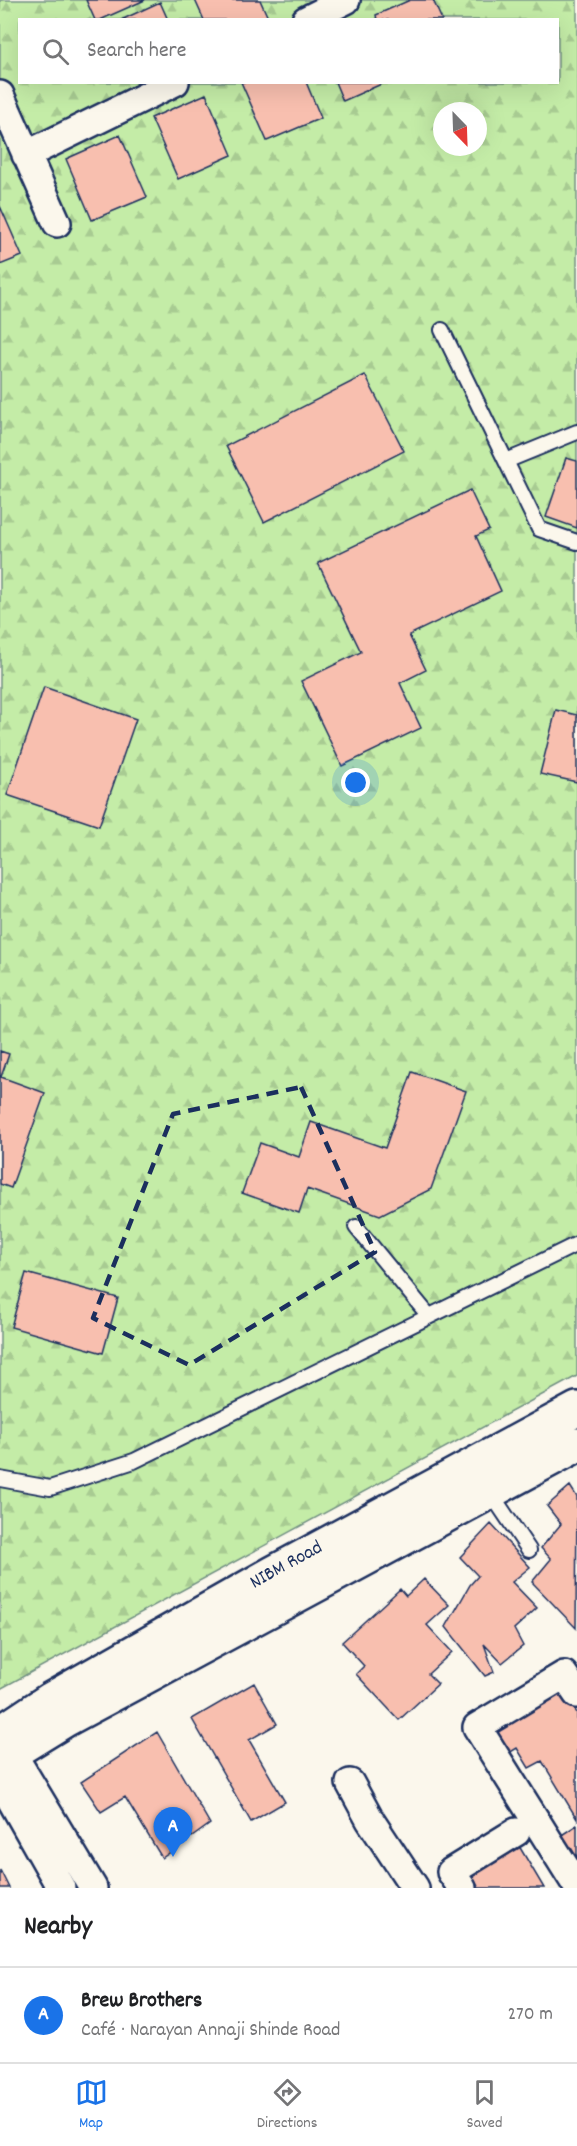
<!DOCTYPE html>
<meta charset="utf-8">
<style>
:root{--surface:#fff;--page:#f2f2f2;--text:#202124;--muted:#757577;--line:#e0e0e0;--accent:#1a73e8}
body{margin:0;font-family:Dekko,sans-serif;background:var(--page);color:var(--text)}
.compass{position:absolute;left:433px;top:102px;width:54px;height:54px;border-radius:50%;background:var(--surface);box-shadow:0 6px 24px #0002;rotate:157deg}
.you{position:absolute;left:356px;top:783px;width:21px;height:21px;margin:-15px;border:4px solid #fff;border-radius:50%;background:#1a73e8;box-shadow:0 0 0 9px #1a73e833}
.badge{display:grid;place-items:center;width:39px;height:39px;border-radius:50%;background:var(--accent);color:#fff;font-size:20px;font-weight:700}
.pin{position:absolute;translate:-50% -50px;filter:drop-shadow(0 2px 3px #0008)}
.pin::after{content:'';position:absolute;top:32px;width:21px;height:18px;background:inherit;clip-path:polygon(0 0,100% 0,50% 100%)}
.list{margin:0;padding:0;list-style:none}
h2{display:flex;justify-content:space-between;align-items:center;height:78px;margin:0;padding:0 24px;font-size:26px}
h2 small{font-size:20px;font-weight:400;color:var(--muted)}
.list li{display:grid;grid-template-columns:39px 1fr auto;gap:18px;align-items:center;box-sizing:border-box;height:96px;padding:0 24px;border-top:2px solid var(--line)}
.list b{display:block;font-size:22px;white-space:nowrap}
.list p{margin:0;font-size:20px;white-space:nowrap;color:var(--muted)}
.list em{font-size:20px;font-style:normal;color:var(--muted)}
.icon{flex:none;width:33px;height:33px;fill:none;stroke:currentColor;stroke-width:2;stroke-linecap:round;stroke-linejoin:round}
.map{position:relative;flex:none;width:577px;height:1888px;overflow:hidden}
.search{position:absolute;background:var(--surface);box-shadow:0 6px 24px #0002;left:18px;right:18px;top:18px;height:66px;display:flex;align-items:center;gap:15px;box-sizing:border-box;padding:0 21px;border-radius:0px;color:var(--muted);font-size:22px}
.sheet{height:174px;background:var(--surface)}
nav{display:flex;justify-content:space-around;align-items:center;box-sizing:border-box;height:84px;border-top:2px solid var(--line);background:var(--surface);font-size:16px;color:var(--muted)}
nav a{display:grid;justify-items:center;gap:3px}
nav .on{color:var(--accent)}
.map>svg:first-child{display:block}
</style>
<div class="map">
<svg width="577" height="1888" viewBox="0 0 577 1888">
<defs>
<pattern id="forest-firs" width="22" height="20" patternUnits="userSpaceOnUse" patternTransform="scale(1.5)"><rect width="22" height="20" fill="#c4eca7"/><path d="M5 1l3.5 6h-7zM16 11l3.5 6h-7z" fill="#a8cb92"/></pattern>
</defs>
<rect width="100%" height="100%" fill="#fbf7ec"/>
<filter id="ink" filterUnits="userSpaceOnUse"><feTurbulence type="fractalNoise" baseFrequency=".0167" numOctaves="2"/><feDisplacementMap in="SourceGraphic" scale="12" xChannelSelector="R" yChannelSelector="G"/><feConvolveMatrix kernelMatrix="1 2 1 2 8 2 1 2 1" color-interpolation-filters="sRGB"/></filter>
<g filter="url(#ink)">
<path fill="url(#forest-firs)" stroke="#708e82" stroke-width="1.5" fill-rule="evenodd" d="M0 0H577V1376L0 1689ZM20 20H558V82H20ZM442 111H478V147H442Z"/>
<path fill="#f8bfaf" stroke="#1b2f5e" stroke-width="1.5" d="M86 0H145L100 20H95Z
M195 0H260L269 20H204Z
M410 0H433L442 20H377L376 15Z
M160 2 168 20H121Z
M241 82H306L321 118 267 141Z
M335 82H386L343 101Z
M206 94 232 155 178 179 151 118Z
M120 135 147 197 92 220 66 159Z
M0 206 22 256 0 265Z
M365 375 404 451 264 522 226 446Z
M566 458 577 461V528L546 517Z
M470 490 489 530 476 536 501 591 409 635 426 670 400 683 421 728 342 766 301 681 361 652 318 563Z
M44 687 136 719 99 826 7 795Z
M556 710 577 715V782L540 774Z
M0 1051 9 1054 1 1077 45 1093 11 1188 0 1184Z
M412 1072 466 1091 431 1189 380 1215 307 1189 299 1213 242 1193 260 1143 299 1157 311 1122 385 1148Z
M26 1273 118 1298 103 1353 11 1327Z
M570 1486 577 1497 576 1628 532 1582 551 1559 541 1548 561 1524 547 1506Z
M491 1524 530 1567 512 1582 537 1608 514 1629 523 1646 502 1663 484 1644 494 1672 485 1676 446 1627 470 1585 478 1576 460 1557Z
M424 1579 449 1605 427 1625 452 1652 428 1674 438 1684 399 1720 356 1674 364 1666 342 1642 400 1589 406 1596Z
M254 1683 277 1724 249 1740 285 1802 251 1822 192 1719Z
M561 1687 577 1713V1819L542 1761 529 1768 517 1748 504 1756 484 1723Z
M157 1732 210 1824 192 1837 183 1822 169 1830 178 1847 162 1858 125 1797 101 1812 81 1782Z
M577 1825V1871L557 1838Z
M519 1846 544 1888H479L471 1874Z
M0 1870 9 1888H0Z"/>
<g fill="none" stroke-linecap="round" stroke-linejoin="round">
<defs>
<path id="lane" d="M442 330 539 529 577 542
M506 461 577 432
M356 1227 429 1316
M0 1479 50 1488 134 1461 577 1244
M490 1492 529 1550"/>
<path id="street" d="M306 20 346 0
M0 95 57 223
M26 155 175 82
M577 1694 564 1675 477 1727 577 1886
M1 1735 93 1888
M0 1780 61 1888
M350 1783 370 1820 415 1888
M462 1888 451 1872 516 1832"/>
<g id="secondary">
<path id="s1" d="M0 1733 51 1699 273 1573 577 1409"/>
<path d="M0 1760 65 1720 577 1445"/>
</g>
</defs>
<use href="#lane" stroke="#1b2f5e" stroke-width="18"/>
<use href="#street" stroke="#1b2f5e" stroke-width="32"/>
<use href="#secondary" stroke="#1b2f5e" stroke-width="38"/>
<use href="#lane" stroke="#fbf7ec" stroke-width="14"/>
<use href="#street" stroke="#fbf7ec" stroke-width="27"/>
<use href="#secondary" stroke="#fbf7ec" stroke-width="33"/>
</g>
</g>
<path fill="none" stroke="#1b2f5e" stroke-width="4.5" stroke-dasharray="12 8" stroke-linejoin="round" d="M301 1087 375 1252 189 1365 93 1318 173 1114Z"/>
<g text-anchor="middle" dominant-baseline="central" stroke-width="4.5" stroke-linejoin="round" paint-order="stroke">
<g font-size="20" fill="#1b2f5e" stroke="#fbf7ec">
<text stroke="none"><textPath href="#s1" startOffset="332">NIBM Road</textPath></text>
</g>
</g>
</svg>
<svg class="compass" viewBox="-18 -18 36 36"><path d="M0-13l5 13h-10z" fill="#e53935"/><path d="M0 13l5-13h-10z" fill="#757577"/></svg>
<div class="you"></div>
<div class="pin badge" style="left:173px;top:1857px">A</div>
<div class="search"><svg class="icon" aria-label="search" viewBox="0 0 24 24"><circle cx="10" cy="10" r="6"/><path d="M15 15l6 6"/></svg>Search here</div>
</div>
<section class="sheet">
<h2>Nearby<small></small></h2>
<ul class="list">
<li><span class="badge">A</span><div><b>Brew Brothers</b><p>Café · Narayan Annaji Shinde Road</p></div><em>270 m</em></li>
</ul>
</section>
<nav>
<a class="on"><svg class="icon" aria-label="map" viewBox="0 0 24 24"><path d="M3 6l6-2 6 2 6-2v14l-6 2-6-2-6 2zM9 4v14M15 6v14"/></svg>Map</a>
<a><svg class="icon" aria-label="directions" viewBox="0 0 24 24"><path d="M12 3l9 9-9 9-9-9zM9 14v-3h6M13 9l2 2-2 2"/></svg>Directions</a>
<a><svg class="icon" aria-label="saved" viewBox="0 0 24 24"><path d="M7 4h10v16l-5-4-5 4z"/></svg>Saved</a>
</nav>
